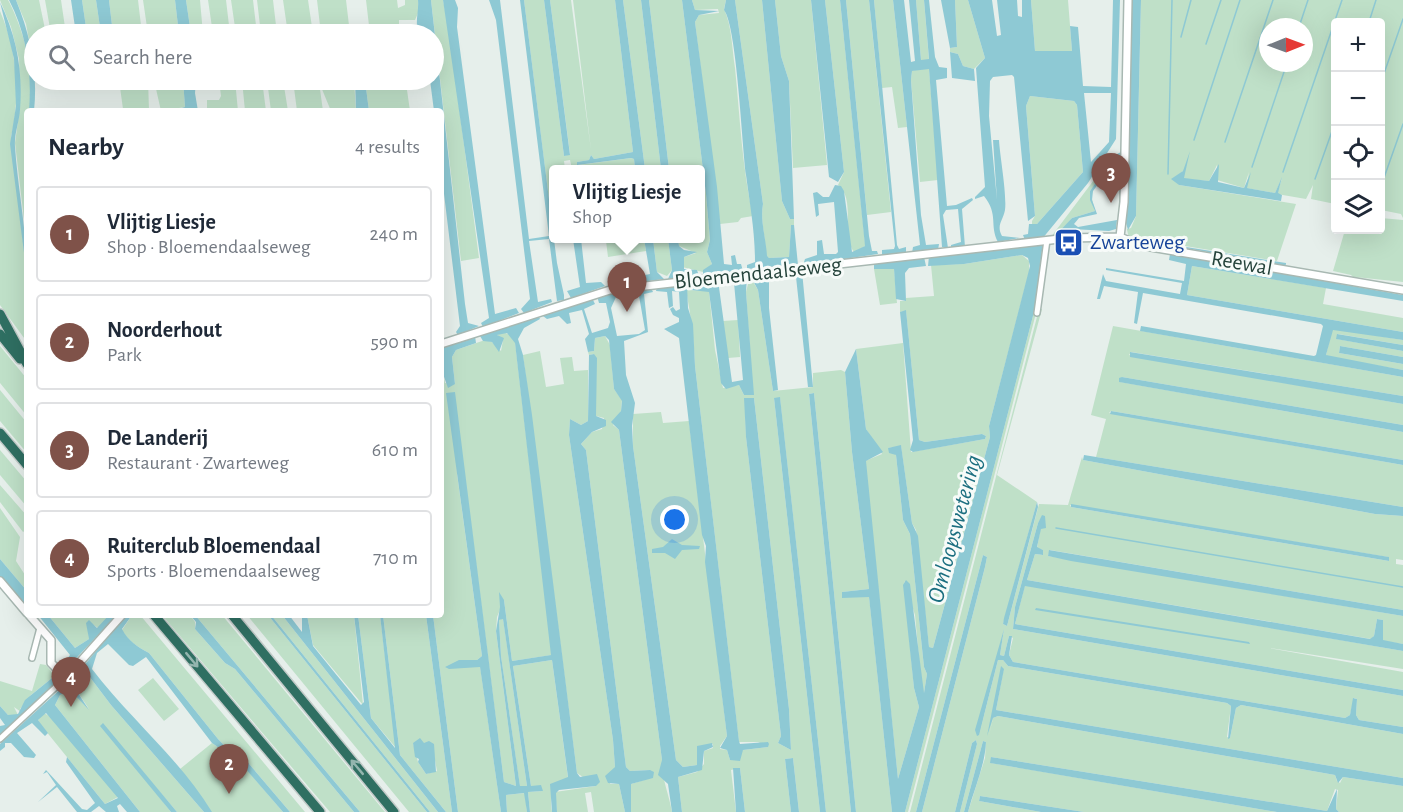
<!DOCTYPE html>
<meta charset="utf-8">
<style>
:root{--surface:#fff;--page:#f6f6f7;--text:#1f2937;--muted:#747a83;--line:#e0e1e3;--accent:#7f5249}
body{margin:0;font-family:"Alegreya Sans",sans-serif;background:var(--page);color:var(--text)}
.controls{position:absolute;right:18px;top:18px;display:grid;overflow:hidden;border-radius:6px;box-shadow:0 6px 24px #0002}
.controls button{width:54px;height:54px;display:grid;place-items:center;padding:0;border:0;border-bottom:2px solid var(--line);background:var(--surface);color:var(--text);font:30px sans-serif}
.compass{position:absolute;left:1259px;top:18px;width:54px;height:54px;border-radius:50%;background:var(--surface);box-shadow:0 6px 24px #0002;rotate:89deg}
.you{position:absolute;left:675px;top:520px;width:21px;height:21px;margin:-15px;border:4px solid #fff;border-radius:50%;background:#1a73e8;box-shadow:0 0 0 9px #1a73e833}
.badge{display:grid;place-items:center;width:39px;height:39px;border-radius:50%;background:var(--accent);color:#fff;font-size:20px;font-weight:700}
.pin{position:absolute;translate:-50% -50px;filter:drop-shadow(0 2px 3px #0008)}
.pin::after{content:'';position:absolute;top:32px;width:21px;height:18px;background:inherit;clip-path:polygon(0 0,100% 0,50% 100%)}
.popup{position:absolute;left:549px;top:165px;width:156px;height:78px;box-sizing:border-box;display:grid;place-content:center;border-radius:6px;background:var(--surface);filter:drop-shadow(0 2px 4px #0005);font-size:20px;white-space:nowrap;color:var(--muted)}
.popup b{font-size:22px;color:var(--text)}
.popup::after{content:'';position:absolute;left:50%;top:100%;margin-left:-12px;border:12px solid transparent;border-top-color:var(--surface)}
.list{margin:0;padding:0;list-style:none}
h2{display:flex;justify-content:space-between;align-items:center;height:78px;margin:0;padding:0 24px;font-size:26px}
h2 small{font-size:20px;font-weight:400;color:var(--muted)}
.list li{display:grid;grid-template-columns:39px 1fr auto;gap:18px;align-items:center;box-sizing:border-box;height:96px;margin:0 12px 12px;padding:0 12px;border:2px solid var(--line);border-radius:6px}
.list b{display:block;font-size:22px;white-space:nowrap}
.list p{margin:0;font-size:20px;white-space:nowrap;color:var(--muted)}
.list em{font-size:20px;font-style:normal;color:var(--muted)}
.icon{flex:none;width:33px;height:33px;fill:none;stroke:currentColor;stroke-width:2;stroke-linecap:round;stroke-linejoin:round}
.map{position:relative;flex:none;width:1403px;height:812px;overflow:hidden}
.search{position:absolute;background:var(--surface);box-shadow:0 6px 24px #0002;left:24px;top:24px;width:420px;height:66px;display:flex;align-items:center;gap:15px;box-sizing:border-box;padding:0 21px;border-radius:33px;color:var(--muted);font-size:22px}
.panel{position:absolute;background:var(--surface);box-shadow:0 6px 24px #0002;left:24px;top:108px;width:420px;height:510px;border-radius:6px}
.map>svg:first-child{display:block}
</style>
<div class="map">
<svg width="1403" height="812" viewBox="0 0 1403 812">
<rect width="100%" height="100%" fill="#e6efeb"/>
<path fill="#bfe0c8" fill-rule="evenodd" d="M0 0H8C22 25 38 79 30 108 27 117 24 134 24 147 26 180 27 212 27 245L15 143 20 106 19 59 11 27Z
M16 0H39L46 34H34V66L26 24Z
M45 0H61L66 34H51Z
M82 0H96L101 34H87Z
M109 0H138L142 34H113Z
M143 0H175L179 34H148Z
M186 0H200L203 34H191Z
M208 0H226L230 34H213Z
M231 0H253L257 34H236Z
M257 0H273L277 34H261Z
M283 0H308L313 34H288Z
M317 0H346L350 34H321Z
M366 0H397L398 8 405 5V0H418L419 11 415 20H399V34H370Z
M431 0H443L449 31 479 258 461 261Z
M524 0H544L564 156 570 154 550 0H571L591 150 573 0H615L633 152 594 159 591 155 589 160 577 162 578 165 631 158 634 159 635 169H572L570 160 564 161 565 169 554 170 553 232Z
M623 0H641L661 169H645Z
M649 0H682L706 194 710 240 707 252 712 264 703 272 682 267 684 257 696 253 679 246 678 239 700 238V170L669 169Z
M692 0H726L724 9C732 26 732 49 735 68 740 117 742 168 753 216L741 218 738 222 720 224 695 22 699 15 719 13 718 9 695 10Z
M735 0H762L782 201 790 219H794V225H791L789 257 769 258 766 256C766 238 760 221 763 204Z
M775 0H811L827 165 793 168 789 81 781 56Z
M825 0H840L865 243V246L854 252C841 236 856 198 838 185L844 172Z
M846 0H869L891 212 867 215Z
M874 0H893L907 127 898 128 892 87 882 88Z
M916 0H924L929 60H921Z
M955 0H968L985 58 974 69 963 66 958 54 950 52V48L957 47Z
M1031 0H1068L1072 51H1035Z
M1141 0H1403V218L1401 214 1381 210 1380 22H1336L1335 204 1311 199 1313 185 1306 199 1277 194 1282 178 1275 193 1246 188 1249 172 1244 188 1217 180V165L1209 181 1184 179 1183 171 1176 178 1179 185 1296 204 1277 261 1130 237 1134 240 1285 266 1286 263V268L1141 243 1129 238 1125 222 1127 229 1131 228 1136 216ZM1268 27H1304V63H1268Z
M0 11C17 50 21 95 11 137L27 276V342L0 305Z
M919 69H929L938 180 920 182 911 80 912 71Z
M119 80H148L149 110 126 111 123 109Z
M154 80H183L185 107 161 111Z
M219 80H235L238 111H207V100H219L221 96Z
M242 80H262L266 111H245Z
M267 80H283L288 111H271Z
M293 80H354L356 111H331L319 82 323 111H297Z
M365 80H402L401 83 407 90 410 111H369Z
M1030 96 1074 101 1077 105 1083 172 1037 224H1032V221L1035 216 1026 106Z
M1112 156 1111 163 1090 191 1095 211 1072 218 1059 234 1051 237Z
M1381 218 1403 220V282L1355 277 1403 288 1355 279 1351 275 1333 271 1345 230H1380Z
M602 239H644L646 251 608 257 606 241Z
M653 239H668L672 270 667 276 657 272Z
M1045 242 1036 313 908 812H905L1034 312 1043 243Z
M1022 255 1029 261V272L989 426 990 437 933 648 929 647 916 530 912 523 901 446 888 448 896 455 903 520 910 534 924 667 927 674 924 693 922 691 915 615 904 581 914 688 919 707 898 779 865 461 882 454 866 429 856 349 903 343 911 452 985 439 986 436 982 434 925 442 919 440 906 311 900 312V301H905L906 298 934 296 931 265 964 264Z
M1192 266 1326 288 1323 304 1403 318V332L1187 295Z
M891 267 894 269 897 303 880 305 874 269Z
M749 280H752L758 290 773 391 813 387V373L841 370 845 372 852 452 869 589 842 592V597L869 596 892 812H856L814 393 809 394 851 812H826L780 398H774L820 812H799L793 758 785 759 791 812H745L740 768 731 770 736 812H682L678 777 697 772 704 764V751L713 748V744L697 747V765L683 767 676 760 633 446V414L661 412 663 423 689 421 727 736 720 746V749L727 750 730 760 743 750 768 747 758 742H739L695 366C694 340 691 316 686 290L709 291 715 350 723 388 739 385 744 395H753L746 292ZM745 398H754L789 709 791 750 778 743 781 736 746 437Z
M1039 309H1042L997 475 1037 502 1003 624 1007 626 1039 504 1068 505 1082 457 1083 460 1375 514 1403 516V560L1396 559V564L1403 565V610L1050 550 1048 556 1403 616V644L1383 641V620L1377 619 1374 636 1371 639 1027 580 1035 554 1042 555 1043 550 1037 548 1043 515 1038 523 1015 607 1013 629 1403 696V727L1359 720 1356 715 1357 699 1354 698 1350 715 1345 718 1013 662 1009 655 1013 638 1009 636 1004 656 1000 655 1004 629 979 735 998 660H1003L1008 666 1227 703 1231 706 1227 737 1230 738 1236 708 1241 705 1403 734V778L996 710 1004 667 989 735 993 718 998 716 1335 775 1337 781 1340 783 1343 777 1403 786V812H1339L1336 809 1338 790 1335 789 1327 811 991 757V763L1277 812H1084L980 796 979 801 1041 812H968L985 758 986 742 983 741 964 812H960L977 744 976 740 972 743 955 812H922L985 567 987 557 983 555 916 812H910ZM1070 505 1388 557 1389 561 1071 507Z
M738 320 740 357 728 358 723 321Z
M1113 326 1403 377V396L1131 352 1129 355 1403 404V425L1122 377 1120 382 1403 432V460L1111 411 1109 413 1403 465V507L1096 457 1106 419 1091 415Z
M1336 329 1403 340V345L1338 334 1337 339 1403 351V357L1340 346 1339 353 1403 364V370L1328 357 1326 355 1332 330Z
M503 332 511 335 515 342 552 655 512 661 504 600 497 617 496 631 516 786 504 782 454 392 457 474 482 656 477 660H459L465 667 480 666 501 812H458L433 615H441V361L445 383 455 384 452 357 456 350 485 340 492 342 501 351 503 340 497 335Z
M605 336 610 345 614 389 622 400 621 411 613 425 619 430 662 760C661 777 669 794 672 812H631L630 809 631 784 644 780 650 770 630 771 626 767 586 450 581 444 592 432 602 429 604 418 596 416 595 411 594 354 589 355 588 352 594 351 595 338Z
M0 346 27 379V416L0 383Z
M540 351 546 387 564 384 560 358 572 357 574 371 588 370V421L581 425 570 419 569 435 613 740 615 767 610 784H619L625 812H594L591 792 585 793 588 812H557L555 792 596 786 577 773 523 355Z
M0 390 27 423V453L0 421Z
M0 450 27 482V507L0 475Z
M0 485 27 516V529L23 532 0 502Z
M0 508 20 537 16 561 27 578V591L0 559Z
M1025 585 1403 651V669L1263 647 1403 672V690L1015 624Z
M48 615H117L101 630 88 621 89 639 75 648Z
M132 615H140L305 812H290L233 745H224L218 739 149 653C138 647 128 641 122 630Z
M162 615H190L195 622V629L225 663 235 669 354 812H330Z
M195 615H222L385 812H360Z
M247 615H268L427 812H409Z
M271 615H282L438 812H430Z
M307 615H354L363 705 313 645Z
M358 615H380L396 748 371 718Z
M383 615H426L452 812H446L400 755ZM413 743 432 744 437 771 426 774 418 762Z
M503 618 527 786 520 787 501 656 499 620Z
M552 660 568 778C552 787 549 795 552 812H530L528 792 543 791 531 786 513 666Z
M40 664 46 665 59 681 23 715 55 682 52 678 31 695 20 709 21 712 14 707 18 715H8L0 706V681L32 691Z
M86 672 111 705 204 812H177L101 723 171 812H140L55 705 60 695 70 690 89 709 73 685Z
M153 678 179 709 164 721 138 690Z
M43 713C56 714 107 784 118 797L105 804 41 725 38 720Z
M212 743 222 750 231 751 283 812H208L180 769Z
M525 793 527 812H507L506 795Z"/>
<path fill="#8ec9d4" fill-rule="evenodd" d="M9 0H16C31 37 38 72 34 111H29C32 72 27 35 9 0Z
M71 0H82L87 34H76Z
M96 0H109L113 34H101Z
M175 0H186L191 34H179Z
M418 0H431L465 304 468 323 479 326 458 335 456 332 460 326 441 169V111H434L430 80H434V34L418 32C415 20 419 12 418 0Z
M443 0H455L458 8 457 27 495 314 516 308 519 313 483 327 481 323 489 318Z
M489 0H500L529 239 549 236 520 0H524L557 263 564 295V300L557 301 549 239 529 241 538 302 551 299 552 302 524 313 521 309 530 299 496 20Z
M544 0H550L570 155 564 156Z
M615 0H623L645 169H635L634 159 631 158 577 165V162L589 160 591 155 594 159 633 152Z
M641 0H649L669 169H661Z
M682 0H692L695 10 719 11 699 15 695 22 717 187 724 264 732 265 731 256 735 255 737 264H741L743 271 703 274V270L712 264 707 252 710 240 706 194Z
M726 0H735L763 204C760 221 766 238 767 256L769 258 789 257 791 225H794L798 265 747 269V265L755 262C755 232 750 205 746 175 742 146 737 27 724 10Z
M762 0H775L781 56 789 81 794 219H790L782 201Z
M811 0H825L844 172 838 182 829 177Z
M840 0H846L869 236 872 251H877L878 254 803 265 805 259 817 255V241L822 240 824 254H836L838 252 834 202 818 204 819 215 816 217 813 193 817 192 823 197H829L835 185 841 186 844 191 852 252 865 246Z
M869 0H874L897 245 899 249 906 247V254H882V250L894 249 895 246Z
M893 0H904L911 62 915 61 909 0H916L921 60 929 59 924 0H929L935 57 939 67 947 68V78L936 80 947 206 956 205 972 198 973 200 962 209 965 247H951V245L961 242 958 209 946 210 943 215 948 248 942 247 929 69 912 71 911 80 921 215 926 245 939 244 938 250 912 253 913 247 920 245Z
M941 0H955L957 47 950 48Z
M968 0H992L997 36 1001 35 997 0H1017L1018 16 1022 17V0H1031L1035 51H1072L1070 26 1078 27 1083 86 1111 87 1113 0H1120L1116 139 1088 183 1042 239 1025 240 1023 235 1028 234 1029 224H1037L1083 172 1077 105 1074 101 1030 96 1026 106 1035 216 1028 221 1014 77 1012 75 993 77 990 81 989 116 997 200 993 140H999C1000 157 1007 194 1005 210 1003 221 996 225 1002 236L1020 238 998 242C989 225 999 215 984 196L975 199V197L985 187 976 68 985 58ZM1084 93H1111L1109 142 1091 162Z
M1132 0H1141L1136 216 1128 230 1126 223Z
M0 2C17 37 23 72 20 110 19 123 14 134 15 147 18 190 27 232 27 276L10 144 16 106 14 59Z
M950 52 958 54 963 66 974 69 975 81 952 78Z
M183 80H196L195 93 198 111H171L185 107Z
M355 80H365L369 111H356Z
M1190 151 1184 178 1209 181 1219 164 1218 182 1244 188 1251 172 1247 188 1275 193 1282 177 1278 193 1282 195 1281 201 1179 185 1171 179 1183 171Z
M1121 152V196L1118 157 1093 191 1092 200 1097 214 1079 218 1074 224 1078 227 1117 220 1116 229 1109 231 1071 229 1057 234 1072 218 1095 211 1090 200V191L1115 155Z
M1130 238 1286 263V264L1285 266Z
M573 239H581L586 283 601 282 605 286 571 298 567 291 580 287Z
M644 239H653L657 272 664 279 609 286V282L650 274Z
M668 239H678L679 246 684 250 697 252 684 257V269L697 270 699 276 668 279 672 270Z
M1043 243 1034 312 905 812H892L869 597 842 598V592L869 589 852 452 845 372 856 349 866 429 883 452 866 461 898 779 919 707 914 688 903 585 906 580 910 584 924 693 927 674 924 667 910 534 903 520 896 455 889 453 888 448 901 445 912 523 918 536 929 647 933 648 990 437 989 426 1030 266 1028 258 1022 255 964 264 928 266 929 256Z
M1170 254 1403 295V301L1192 266 1187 295 1403 332V340L1333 330 1326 355 1403 370V377L1140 331 1141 326 1314 356 1316 355 1323 326 1321 324 1143 293 1137 324 1134 323 1138 292 1104 286 1100 299H1097L1103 274 1106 281 1180 294 1182 283 1106 270V268L1184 281 1186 264 1169 260Z
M924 257 926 266 909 268 905 273 906 301 896 299 894 269H874V263Z
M802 271 813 387H808L796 277 775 279 778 273Z
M765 274 769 280V308L778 390 773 391 758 290 751 277Z
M747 276 746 292 754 395H744L739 385 726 389 721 383 709 292 691 290 690 285 718 280 732 382 743 380 734 283H722V280Z
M687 285 688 308 693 324 695 366 739 741 740 744 768 742 769 744 768 747 743 750 740 761 730 760 727 750 720 748 727 736 705 562 706 546 702 535 679 338 664 329 679 322V318L673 315 670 309 673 307 676 311 680 309 679 292 672 291 673 306 669 308 667 292 656 291 657 287Z
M651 288 653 292 644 294 648 332 624 341 626 375 635 403 632 426 633 446 676 760 683 767 697 765V746L712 743 713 747 704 751 702 770 678 777 682 812H672L668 784 658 775 662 760 619 430 611 422 621 411 622 401 614 389 609 340 605 336 595 338 594 351 588 352 585 339 589 334 582 310 569 313 571 323 567 324 559 316 547 319 543 316 592 298 595 304 584 309 592 333 608 328 610 322 606 303H599L597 296ZM639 296 645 330 639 334 617 336 611 308 616 297Z
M906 310 919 440 925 442 982 434 986 436 985 439 913 452 910 450 913 440 900 312Z
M538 315 540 319 524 328 518 339 523 355 532 415 577 773 580 777 597 774 600 782 596 786 559 790 556 793 557 812H552L550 784 568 777 552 660 513 666 531 786 541 785 543 791 528 792 530 812H527L524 793 506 795 507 812H501L480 667 449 669 445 667 459 660H477L482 656 446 393 455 392 504 782 516 786 496 631 500 607 499 592 504 600 512 661 551 655 515 343 507 333 497 335 504 338 499 352 492 342 483 341 480 336ZM503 619 527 786H520L501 656 499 620Z
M1337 334 1403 345V351L1336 339Z
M475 336 476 343 456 350 452 357 455 384 448 388 443 374 441 347Z
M1340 346 1403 357V364L1339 353Z
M1130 352 1403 396V404L1130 357Z
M594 354 597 358 596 416 606 420V426L592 432 581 444 586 450 626 767 630 771 650 770 654 772 653 778 631 784V812H625L619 784 608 783 605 776 615 767 613 740 569 435 570 419 581 425 588 421 589 355Z
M1122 377 1403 425V432L1119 382V378Z
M814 393 856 812H851L809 394Z
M780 397 826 812H820L774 398Z
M744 398H754L789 709 791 750 778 743 781 736 746 437Z
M1111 411 1403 460V465L1110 414Z
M1084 455 1403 507V516L1375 514 1083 460Z
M1037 502 1038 507 1007 626 1003 624 1004 618Z
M1071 504 1389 557V561L1071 507Z
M1042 515 1045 516 1046 528 1041 529 1037 547 1043 550V555L1035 554 1027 580 1370 639 1374 636 1377 619 1383 620V640L1403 644V651L1025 586 1015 624 1403 690V696L1013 629 1015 607 1038 523Z
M672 539 682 545 700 546 699 549 682 550 675 559 665 553H652V549L663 547Z
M1049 550 1403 610V616L1071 561 1048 556Z
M983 555 987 557 985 567 922 812H916Z
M0 559 27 591V608L0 576Z
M1036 608 1249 642 1250 644 1035 610Z
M38 615H48L75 648 89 639 86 623 89 620 97 628 109 615H117L66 669 62 666 70 655Z
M126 615H132L122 629C128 641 138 647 149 653L218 739 224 745H233L290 812H283L231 752 222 750 212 743 146 657 133 666 129 665 108 644 97 653 92 669C131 720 179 758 212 812H204L111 705 86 672 73 685 89 710 70 690 60 695 55 705 140 812H127L120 804 117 806 119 812H106L99 806 91 812H77L57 787 38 802 56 785 47 772 43 774 46 770 82 809 87 810 95 803 66 762 67 757 105 804 118 798 46 713 38 720 48 733 45 736 32 723 17 733 36 755 34 758 24 757 11 743H5V747L0 751V744L77 674Z
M190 615H195L360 812H354L235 669 225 663 195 629 196 622Z
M268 615H271L430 812H427Z
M282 615H289L302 632V615H307L313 646 361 705 364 702 354 615H358L371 718 395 748 380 615H383L400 755 446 812H438Z
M426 615H433L458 812H452Z
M1004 629 1000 655 1004 656 1009 636H1012L1009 655 1013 662 1345 718 1350 715 1353 698 1357 699 1356 715 1359 720 1403 727V734L1241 705 1236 708 1230 738 1228 739 1231 706 1227 703 1008 666 1003 660H998L979 735 977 736 975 730Z
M1001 666 1004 669 996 710 1403 778V786L1343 777 1338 783 1335 775 998 716 993 718 987 736Z
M52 678 56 682 0 735V726L5 725 0 718V706L8 715 18 714 25 700Z
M103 723 177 812H171L100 726Z
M420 738 424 743 429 741 434 744 436 772 426 774 418 762 419 759 415 757 413 743Z
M976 740 977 744 960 812H955L972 743Z
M983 741 986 742C985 766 974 789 968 812H964Z
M991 757 1327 811 1337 789 1336 809 1339 812H1277L990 763Z
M793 758 799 812H791L785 759Z
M733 768H740L745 812H736Z
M980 796 1084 812H1041L979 801Z"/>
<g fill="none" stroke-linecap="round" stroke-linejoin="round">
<path stroke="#8ec9d4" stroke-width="1.5" d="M1369 22 1376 0
M1299 27 1308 0
M1181 37 1191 0
M1206 44 1221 0
M1380 85 1403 19
M1194 140 1240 0
M1225 142 1273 0
M1252 167 1287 63
M1283 172 1342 0
M1168 174 1172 0
M1315 179 1336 120
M1380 189 1403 124
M1056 528 1403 587"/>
<defs>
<path id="minor" d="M1037 313 1047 240
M32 658 40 628
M0 739 59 684 64 679 63 675"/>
<path id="tertiary" d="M1120 237 1124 202 1128 0
M441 344 610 290 1068 238 1120 237 1139 245 1403 290
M0 581 27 613
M29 615 51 640V663L63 675 72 671 122 615"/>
<path id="motorway" d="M0 314 27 364
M0 334 20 359
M0 433 27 465
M154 615 320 812
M232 615 394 812"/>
</defs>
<use href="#minor" stroke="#a8b8b2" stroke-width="8"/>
<use href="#tertiary" stroke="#a8b8b2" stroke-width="10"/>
<use href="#motorway" stroke="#c2cac8" stroke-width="12"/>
<use href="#minor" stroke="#fff" stroke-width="5"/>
<use href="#tertiary" stroke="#fff" stroke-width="7"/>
<use href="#motorway" stroke="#2f6f62" stroke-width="9"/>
</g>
<defs><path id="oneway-shaft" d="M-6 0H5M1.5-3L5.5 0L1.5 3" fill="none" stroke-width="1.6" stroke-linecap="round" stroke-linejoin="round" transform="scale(1.5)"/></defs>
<g stroke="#93b5ae">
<use href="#oneway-shaft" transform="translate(192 660) rotate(50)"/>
<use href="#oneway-shaft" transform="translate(357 767) rotate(-130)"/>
</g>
<defs>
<symbol id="bus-square" viewBox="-11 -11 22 22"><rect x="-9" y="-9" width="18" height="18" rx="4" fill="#1a4fb4" stroke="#f7fbf9"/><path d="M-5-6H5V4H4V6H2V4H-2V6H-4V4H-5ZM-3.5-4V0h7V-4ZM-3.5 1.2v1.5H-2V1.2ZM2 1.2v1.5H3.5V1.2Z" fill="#fff"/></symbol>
</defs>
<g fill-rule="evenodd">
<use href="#bus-square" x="1052" y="226" width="33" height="33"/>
</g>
<g text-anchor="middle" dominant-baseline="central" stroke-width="6" stroke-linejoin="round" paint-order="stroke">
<g font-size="22" fill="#164399" stroke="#f7fbf9" text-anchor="start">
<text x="1090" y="242">Zwarteweg</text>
</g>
<g font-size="22" fill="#24423a" stroke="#f7fbf9">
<text transform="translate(1242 263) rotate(10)">Reewal</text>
<text transform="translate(758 273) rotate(-6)">Bloemendaalseweg</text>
</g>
<g font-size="24" font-style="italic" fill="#1c6f80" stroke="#f7fbf9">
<text transform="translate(955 529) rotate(-75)">Omloopswetering</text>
</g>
</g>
</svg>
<div class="controls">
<button>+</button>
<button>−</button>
<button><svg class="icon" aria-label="locate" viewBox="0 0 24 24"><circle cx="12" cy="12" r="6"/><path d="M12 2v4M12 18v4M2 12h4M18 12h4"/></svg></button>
<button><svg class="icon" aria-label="layers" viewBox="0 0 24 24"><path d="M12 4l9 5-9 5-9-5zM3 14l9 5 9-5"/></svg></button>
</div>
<svg class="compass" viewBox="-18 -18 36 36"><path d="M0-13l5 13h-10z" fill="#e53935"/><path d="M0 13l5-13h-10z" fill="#747a83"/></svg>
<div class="you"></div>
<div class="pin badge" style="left:627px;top:312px">1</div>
<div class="popup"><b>Vlijtig Liesje</b>Shop</div>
<div class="pin badge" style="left:229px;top:794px">2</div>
<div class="pin badge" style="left:1111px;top:203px">3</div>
<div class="pin badge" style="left:71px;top:707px">4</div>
<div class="search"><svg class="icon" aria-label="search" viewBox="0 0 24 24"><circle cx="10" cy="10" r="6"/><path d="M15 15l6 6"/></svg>Search here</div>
<section class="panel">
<h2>Nearby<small>4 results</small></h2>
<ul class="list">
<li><span class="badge">1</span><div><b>Vlijtig Liesje</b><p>Shop · Bloemendaalseweg</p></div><em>240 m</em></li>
<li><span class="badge">2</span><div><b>Noorderhout</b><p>Park</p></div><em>590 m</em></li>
<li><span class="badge">3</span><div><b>De Landerij</b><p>Restaurant · Zwarteweg</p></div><em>610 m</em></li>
<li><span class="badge">4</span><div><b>Ruiterclub Bloemendaal</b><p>Sports · Bloemendaalseweg</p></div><em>710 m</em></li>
</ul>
</section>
</div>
